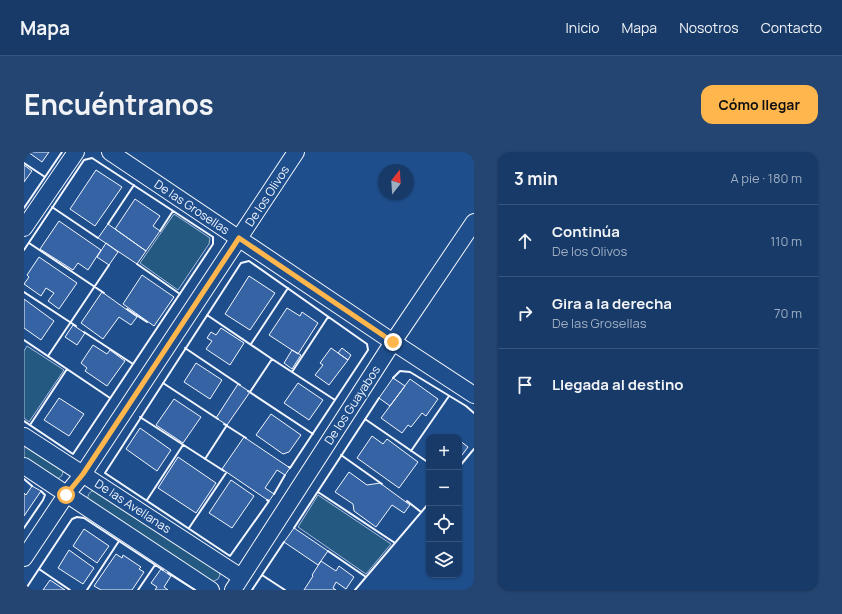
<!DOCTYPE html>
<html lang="es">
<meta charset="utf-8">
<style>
:root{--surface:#173a69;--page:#244571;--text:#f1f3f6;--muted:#9eadc0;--line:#36547d;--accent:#ffb74d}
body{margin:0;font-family:Manrope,sans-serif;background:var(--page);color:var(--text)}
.controls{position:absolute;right:12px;bottom:12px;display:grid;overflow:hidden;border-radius:8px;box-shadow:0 1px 3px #0004}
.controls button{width:36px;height:36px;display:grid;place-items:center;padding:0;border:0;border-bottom:1px solid var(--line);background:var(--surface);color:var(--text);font:20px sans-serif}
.compass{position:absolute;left:354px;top:12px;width:36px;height:36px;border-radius:50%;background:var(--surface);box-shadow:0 1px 3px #0004;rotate:17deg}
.stop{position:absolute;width:12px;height:12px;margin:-9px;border:3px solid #ffb74d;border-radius:50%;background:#fff}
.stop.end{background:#ffb74d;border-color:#fff;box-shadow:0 1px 4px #0008}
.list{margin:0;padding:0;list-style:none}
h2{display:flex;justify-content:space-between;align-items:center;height:52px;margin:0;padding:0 16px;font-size:17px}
h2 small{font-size:13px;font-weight:400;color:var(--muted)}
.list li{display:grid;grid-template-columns:26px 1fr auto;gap:12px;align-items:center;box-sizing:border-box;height:72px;padding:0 16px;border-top:1px solid var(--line)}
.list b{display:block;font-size:15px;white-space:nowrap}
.list p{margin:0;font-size:13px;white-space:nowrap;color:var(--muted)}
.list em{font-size:13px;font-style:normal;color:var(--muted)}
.icon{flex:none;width:22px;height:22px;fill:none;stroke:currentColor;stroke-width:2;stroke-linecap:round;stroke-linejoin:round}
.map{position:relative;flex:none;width:450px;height:438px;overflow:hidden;border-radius:12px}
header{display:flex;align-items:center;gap:24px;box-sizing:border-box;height:56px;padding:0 20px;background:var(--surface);border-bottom:1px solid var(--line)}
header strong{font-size:19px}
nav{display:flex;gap:22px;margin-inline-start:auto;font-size:14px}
.intro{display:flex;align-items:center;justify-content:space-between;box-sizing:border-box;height:96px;padding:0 24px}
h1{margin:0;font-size:28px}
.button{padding:10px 18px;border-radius:12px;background:var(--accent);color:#111;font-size:14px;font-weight:700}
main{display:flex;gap:24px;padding:0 24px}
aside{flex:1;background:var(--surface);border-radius:12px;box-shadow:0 1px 3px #0004}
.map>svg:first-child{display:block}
</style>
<header>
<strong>Mapa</strong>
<nav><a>Inicio</a><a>Mapa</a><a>Nosotros</a><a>Contacto</a></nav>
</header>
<div class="intro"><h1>Encuéntranos</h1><a class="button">Cómo llegar</a></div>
<main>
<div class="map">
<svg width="450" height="438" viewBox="0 0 450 438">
<rect width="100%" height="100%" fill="#1f4e8c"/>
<path fill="#245a82" stroke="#a8bbd7" d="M150 62 186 86 185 92 154 138 116 111Z
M3 194 40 218 5 270 0 266V199Z
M0 291 39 318C39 323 37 326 32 327L0 307Z
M71 338 195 419 196 423 194 427 188 430 64 348C63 343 66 339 71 338Z
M294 343 367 392 342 422 274 375Z"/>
<path fill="#3563a3" stroke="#f2f6ff" d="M4 0H25L18 10Z
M0 13 8 19 0 30Z
M72 18 98 35 71 74 46 57Z
M111 47 136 64 129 74 136 79 122 99 91 77Z
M35 69 77 98 64 118 54 111 49 118 16 97Z
M84 72 122 99 113 112 74 86Z
M82 91 94 100 85 113 73 105Z
M15 105 53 131 35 157 24 149 30 141 22 136 17 144 0 132 5 125 3 123Z
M118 123 150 145 130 174 99 152Z
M225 124 251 141 226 178 201 162Z
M78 140 113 165 107 173 95 165 79 187 57 171Z
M0 147 30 169 17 188 0 176Z
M263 156 276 164 278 160 294 171 274 202 245 183Z
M49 173 61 181 53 193 41 185Z
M197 176 220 191 206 213 182 197 188 189 183 186 187 180 192 183Z
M69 193 83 202 86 198 101 209 83 234 61 219 63 216 57 211Z
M307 196 324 208 305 233 291 223 299 213 296 211Z
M318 196 327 203 324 208 314 201Z
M268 198 277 203 268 217 260 211Z
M172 211 198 228 186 247 160 230Z
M369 226 381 234 366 254 355 246Z
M386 227 414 247 402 264 398 261 387 275 384 273 378 281 357 266Z
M274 231 299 248 285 268 260 251Z
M214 232 226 240 203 273 192 266Z
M35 246 60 262 45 284 20 268Z
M150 247 177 265 159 291 132 273Z
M247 262 277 283 265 300 259 302 232 283Z
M116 276 147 298 133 319 102 297Z
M348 284 359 292 363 287 394 310 375 336 333 306Z
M220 285 266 316 261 323 253 318 241 336 250 342 245 349 198 317Z
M435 288 444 295 435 307Z
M154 305 192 331 172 361 134 336Z
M325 320 343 333 356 331 386 353 380 361 368 353 352 375 330 359 329 352 311 340Z
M207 328 230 344 208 376 185 361Z
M8 334 17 339 0 364V341L2 343Z
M270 376 304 399 294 413 260 390Z
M60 377 85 394 73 411 49 394Z
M45 398 70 416 59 432 34 416Z
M92 402 98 406 99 403 117 415 115 417 120 420 108 438H77L70 434Z
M297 409 312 419 315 414 330 425 322 437 312 430 309 436 312 438H280L289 424 288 423Z
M137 417 147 424 140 435 144 438H131L133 435 127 431Z
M26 428 41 438H19Z"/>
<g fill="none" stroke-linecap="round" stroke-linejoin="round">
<defs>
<path id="minor" d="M86 0 369 190 450 243
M0 76 52 0
M0 284 217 425
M0 314 187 438
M0 406 42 343 59 322 272 0
M209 438 369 190 450 70"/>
</defs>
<use href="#minor" stroke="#f2f6ff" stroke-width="18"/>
<use href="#minor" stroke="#1f4e8c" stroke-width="16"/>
<path stroke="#f2f6ff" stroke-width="2" d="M0 11 21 25
M28 55 74 86
M0 56 38 0
M84 72 110 33
M136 79 149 59
M5 91 80 141
M0 98 60 8 68 6 189 85V92L49 302 0 269
M113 112 156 142
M0 140 52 174
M103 157 123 170
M183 163 248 207 311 248
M60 180 109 212
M0 188 86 246
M227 192 264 136
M161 196 216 233
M24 204 85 113
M268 220 304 165
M369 226 376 219 386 220 442 254 450 261
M139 231 194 267
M224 239 289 282
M226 240 248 207
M116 265 200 319
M341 267 405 311
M200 272 222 286
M6 273 43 217
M387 299 425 244
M317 303 358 332
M181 307 203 273
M435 315 450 297
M0 327 8 334
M294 340 371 391
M250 342 261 323
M123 348 159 293
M243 348 245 349 206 404 81 321 217 111 225 109 343 192 344 198 266 316 265 315
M383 349 397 360
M0 376 19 348 21 343 17 339
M165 376 202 321
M270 376 355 246
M304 399 342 425
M15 417 46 438
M144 421 171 438
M238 423 261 438
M1 438 48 367 53 365 60 366 139 418
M63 438 95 389
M114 438 131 413
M228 438 260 390
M331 438 405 351"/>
</g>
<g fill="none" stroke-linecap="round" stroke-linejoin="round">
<path stroke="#ffb74d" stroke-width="5" d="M42 343 59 322 215 86 369 190"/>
</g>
<g text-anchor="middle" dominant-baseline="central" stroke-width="3" stroke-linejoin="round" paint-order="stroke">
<g font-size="12" fill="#f2f6ff" stroke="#1f4e8c">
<text transform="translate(243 44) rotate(-57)">De los Olivos</text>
<text transform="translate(168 55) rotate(34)">De las Grosellas</text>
<text transform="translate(328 253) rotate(-57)">De los Guayabos</text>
<text transform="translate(109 354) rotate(33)">De las Avellanas</text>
</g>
</g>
</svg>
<div class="controls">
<button>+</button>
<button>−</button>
<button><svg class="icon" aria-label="locate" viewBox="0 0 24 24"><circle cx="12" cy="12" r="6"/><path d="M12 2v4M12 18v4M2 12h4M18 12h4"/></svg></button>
<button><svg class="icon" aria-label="layers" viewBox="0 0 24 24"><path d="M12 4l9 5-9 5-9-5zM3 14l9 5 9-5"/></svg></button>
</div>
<svg class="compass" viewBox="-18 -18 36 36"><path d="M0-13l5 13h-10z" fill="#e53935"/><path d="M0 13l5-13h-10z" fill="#9eadc0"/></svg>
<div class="stop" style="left:42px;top:343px"></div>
<div class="stop end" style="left:369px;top:190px"></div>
</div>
<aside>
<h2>3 min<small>A pie · 180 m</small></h2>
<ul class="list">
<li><svg class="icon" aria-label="ahead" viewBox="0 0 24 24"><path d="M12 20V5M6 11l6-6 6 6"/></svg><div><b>Continúa</b><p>De los Olivos</p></div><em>110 m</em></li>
<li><svg class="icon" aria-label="right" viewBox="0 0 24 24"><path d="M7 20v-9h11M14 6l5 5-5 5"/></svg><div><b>Gira a la derecha</b><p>De las Grosellas</p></div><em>70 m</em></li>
<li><svg class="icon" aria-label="arrive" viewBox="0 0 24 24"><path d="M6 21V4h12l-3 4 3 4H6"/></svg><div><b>Llegada al destino</b></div></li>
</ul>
</aside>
</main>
